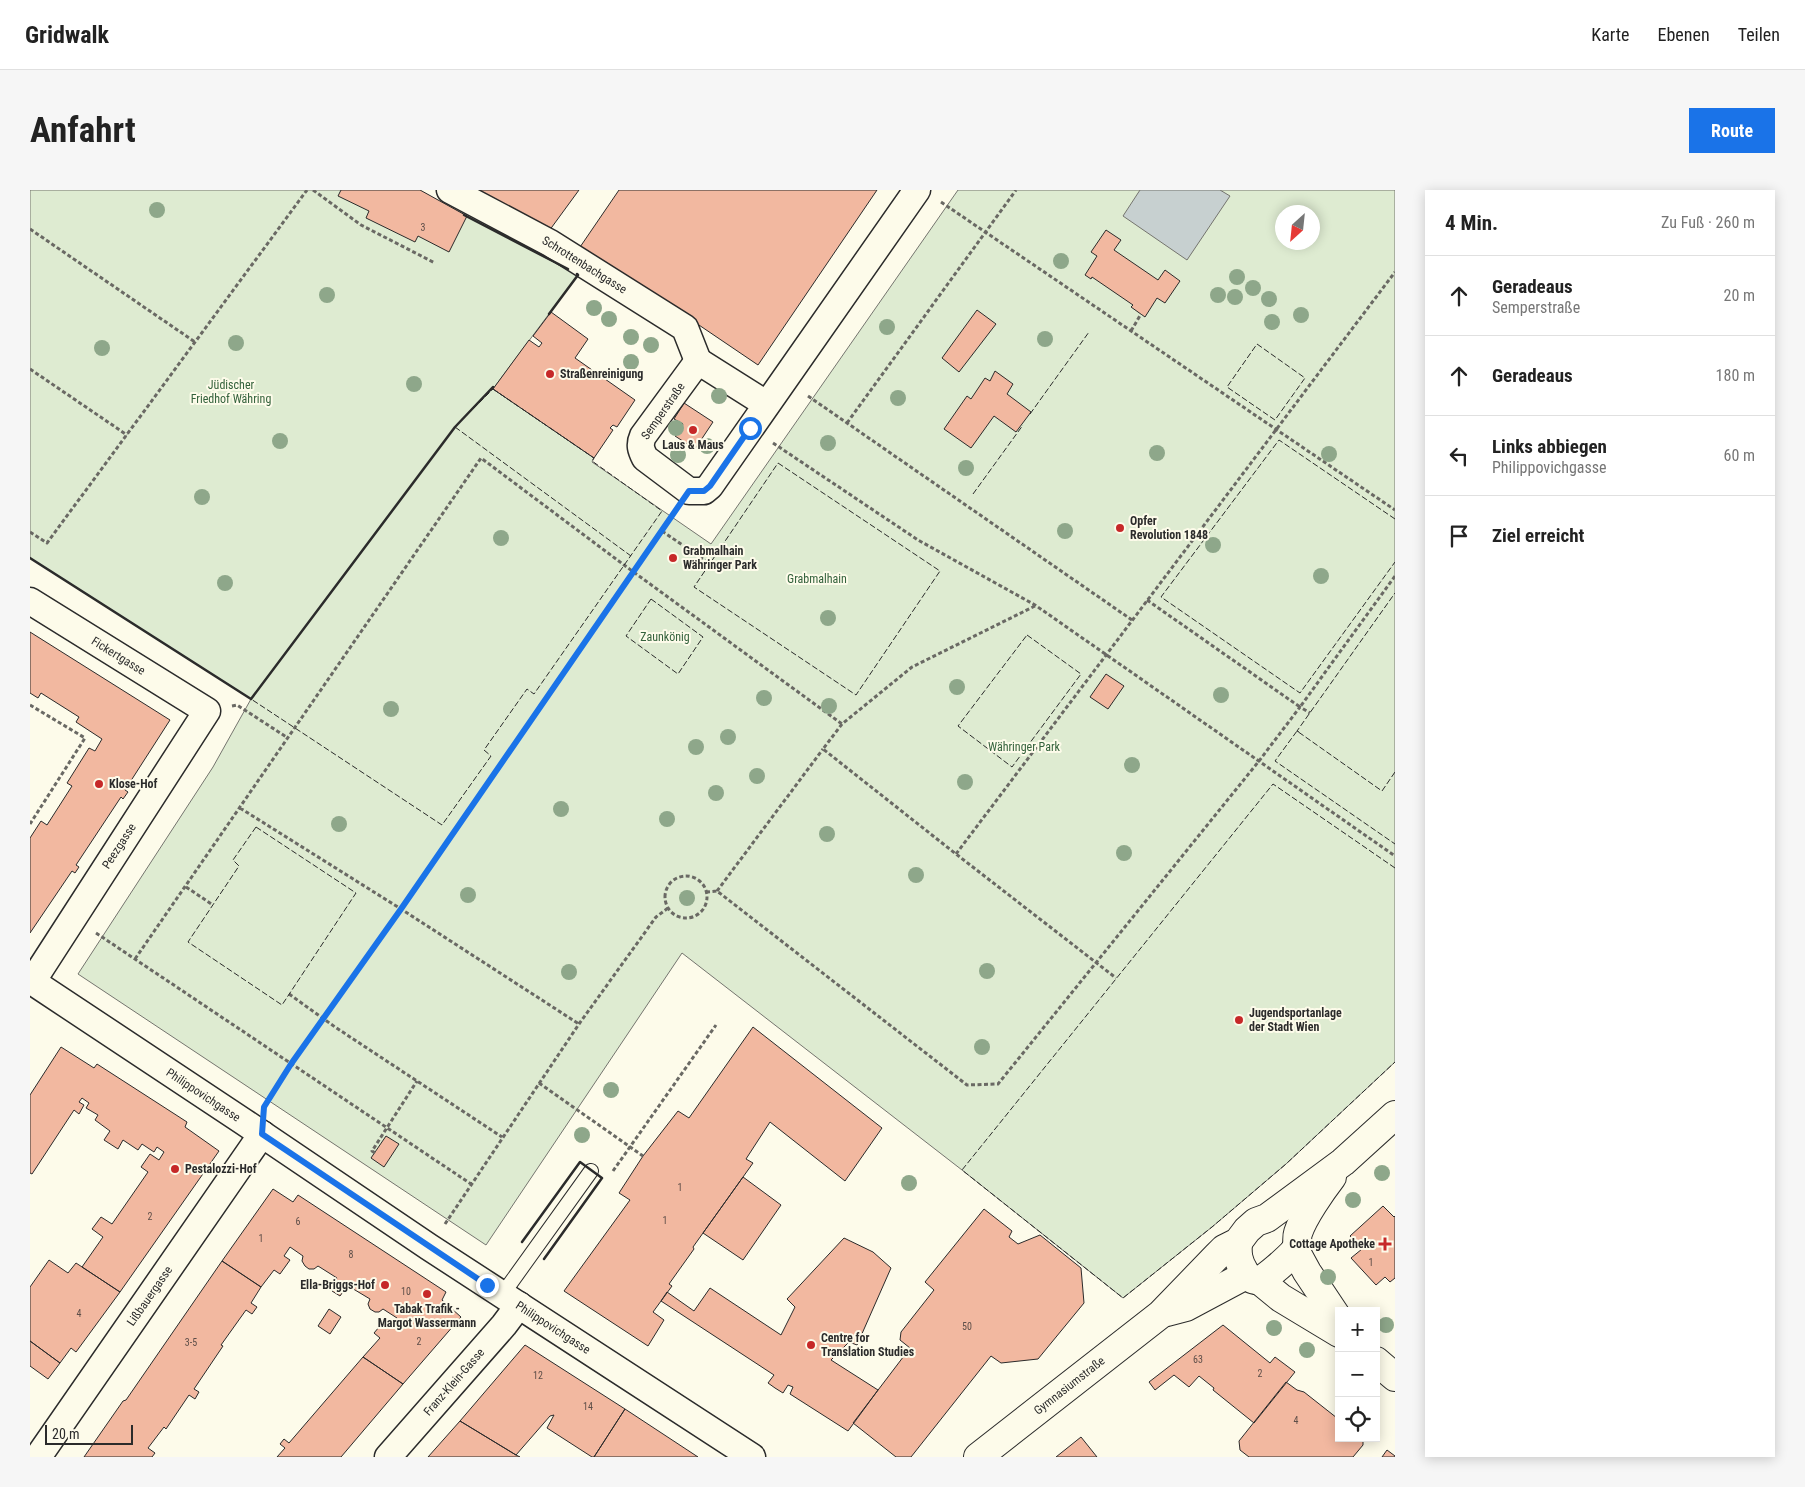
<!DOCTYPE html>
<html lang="de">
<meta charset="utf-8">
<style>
:root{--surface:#fff;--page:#f6f6f6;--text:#222;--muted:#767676;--line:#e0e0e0;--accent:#1a73e8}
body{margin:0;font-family:"Roboto Condensed",sans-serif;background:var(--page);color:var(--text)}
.controls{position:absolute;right:15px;bottom:15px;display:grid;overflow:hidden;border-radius:0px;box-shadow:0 2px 12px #0003}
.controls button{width:45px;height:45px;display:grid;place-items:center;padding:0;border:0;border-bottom:1px solid var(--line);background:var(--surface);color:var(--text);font:25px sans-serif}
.compass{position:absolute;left:1245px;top:15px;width:45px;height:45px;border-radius:50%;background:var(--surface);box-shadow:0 2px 12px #0003;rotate:207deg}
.scale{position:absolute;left:15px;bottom:12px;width:88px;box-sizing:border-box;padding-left:5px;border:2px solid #2b2b2b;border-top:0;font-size:14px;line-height:18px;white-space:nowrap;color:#2b2b2b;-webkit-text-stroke:4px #fdfbea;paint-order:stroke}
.stop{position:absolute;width:15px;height:15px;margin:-11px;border:4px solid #1a73e8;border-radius:50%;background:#fff}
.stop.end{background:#1a73e8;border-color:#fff;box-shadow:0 1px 5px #0008}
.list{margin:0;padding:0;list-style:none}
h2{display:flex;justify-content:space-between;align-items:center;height:65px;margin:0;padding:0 20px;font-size:21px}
h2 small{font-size:16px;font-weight:400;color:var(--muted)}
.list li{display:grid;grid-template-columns:32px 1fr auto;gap:15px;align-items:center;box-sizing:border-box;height:80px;padding:0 20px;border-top:1px solid var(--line)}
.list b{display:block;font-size:19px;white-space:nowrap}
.list p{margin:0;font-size:16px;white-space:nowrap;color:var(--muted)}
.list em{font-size:16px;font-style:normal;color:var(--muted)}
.icon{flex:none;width:28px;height:28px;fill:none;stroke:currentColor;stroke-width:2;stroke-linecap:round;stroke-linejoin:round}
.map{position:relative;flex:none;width:1365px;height:1267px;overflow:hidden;border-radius:0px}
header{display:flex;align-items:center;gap:30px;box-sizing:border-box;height:70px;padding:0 25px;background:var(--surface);border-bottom:1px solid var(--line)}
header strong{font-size:24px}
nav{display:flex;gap:28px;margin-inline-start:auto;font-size:18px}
.intro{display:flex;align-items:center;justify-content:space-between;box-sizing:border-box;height:120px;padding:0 30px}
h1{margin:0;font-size:35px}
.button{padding:12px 22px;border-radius:0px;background:var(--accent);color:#fff;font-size:18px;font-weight:700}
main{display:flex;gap:30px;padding:0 30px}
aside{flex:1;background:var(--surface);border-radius:0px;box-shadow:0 2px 12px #0003}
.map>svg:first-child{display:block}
</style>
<header>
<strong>Gridwalk</strong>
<nav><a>Karte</a><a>Ebenen</a><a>Teilen</a></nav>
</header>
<div class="intro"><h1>Anfahrt</h1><a class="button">Route</a></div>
<main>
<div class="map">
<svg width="1365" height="1267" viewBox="0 0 1365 1267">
<rect width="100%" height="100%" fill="#fdfbea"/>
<path fill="#deebd1" stroke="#74746e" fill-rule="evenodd" d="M0 0H388L548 85 463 199 564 268 562 272 681 354 928 0H1365V872L1256 974 1182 1037 1093 1108 932 980 652 763 456 1055 48 784 183 577 221 509 0 368ZM1252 22H1282V52H1252Z"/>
<path fill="#c7d0d0" stroke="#74746e" d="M1110 0H1190L1200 6 1157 70 1093 26Z"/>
<path fill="#f2b8a0" stroke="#2b2b2b" d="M311 0H390L437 26 419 62 388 46 385 52 336 28 339 21 308 6Z
M440 0H549L519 41Z
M589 0H847L728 175 632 110 548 60Z
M1076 40 1091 50 1084 60 1128 90 1135 80 1150 91 1135 113 1127 108 1115 127 1101 117 1103 115 1062 87 1061 89 1055 85 1067 66 1061 62Z
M947 120 966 134 929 182 912 168Z
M521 122 558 149 545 168 605 210 587 237 583 235 580 238 583 240 564 268 463 199 499 150 509 157 512 153 503 146Z
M965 181 983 194 977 204 1001 222 986 242 964 226 941 258 914 239 937 206 941 209 955 188 960 191Z
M654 213 683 232 665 259 645 246 653 234 644 229Z
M0 442 140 530 95 600 98 602 93 609 91 607 46 675 49 677 45 683 42 681 0 743V648L11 631 17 635 42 596 37 593 59 558 65 561 72 549 46 532 49 527 11 503 8 508 0 503Z
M1076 484 1094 496 1078 519 1060 507Z
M723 837 852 938 815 991 740 932 716 969 723 973 663 1057 664 1059 639 1094 642 1096 623 1122 634 1130 618 1156 534 1101 600 1010 589 1003 613 966 648 921 659 928Z
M31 857 64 878 67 874 157 932 155 937 189 961 90 1102 52 1077 73 1047 62 1039 71 1027 82 1034 118 982 111 977 120 964 129 970 134 962 127 957 124 962 112 954 108 960 93 950 88 959 74 950 80 941 65 930 68 925 56 918 59 913 52 908 49 912 54 915 49 924 44 920 2 984 0 983V905Z
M356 946 369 954 354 977 341 968Z
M713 987 751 1015 713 1070 673 1043Z
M243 999 263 1012 268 1005 416 1102 412 1110 431 1127 373 1194 333 1167 350 1148 344 1143 355 1130 361 1134 367 1128 353 1119 349 1122H345L340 1119 338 1114 340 1109 320 1097 317 1101 315 1099 310 1106 302 1101 307 1094 304 1092 307 1088 288 1076 284 1079H279L275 1076 272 1071 273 1066 260 1057 254 1066 260 1070 250 1084 244 1080 231 1097 192 1071Z
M1353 1016 1364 1027 1365 1026V1088L1360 1092 1355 1087 1346 1095 1321 1068 1332 1059 1320 1046Z
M954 1019 982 1041 979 1047 988 1054 1010 1045 1051 1078 1054 1113 1008 1169 971 1173 961 1166 881 1267H866L823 1233 880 1158 870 1150 871 1142 904 1100 895 1092Z
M814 1048 843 1062 861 1078 827 1155 819 1152 801 1170 848 1200 818 1241 760 1204 763 1197 758 1195 753 1203 745 1198 738 1193 744 1185 631 1111 637 1102 664 1121 680 1098 751 1145 765 1117 757 1109Z
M19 1070 38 1083 46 1073 90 1102 46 1162 41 1158 30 1173 0 1151V1097Z
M192 1071 231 1097 221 1113 227 1117 222 1124 216 1120 191 1155 193 1156 164 1199 169 1202 165 1209 159 1205 136 1239 134 1237 118 1258 125 1263 122 1267H54L93 1211 96 1210Z
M299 1119 311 1127 300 1144 288 1136Z
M1193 1135 1240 1173 1245 1167 1265 1182 1224 1233 1183 1200 1184 1198 1169 1186 1159 1197 1144 1185 1125 1200 1119 1192Z
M0 1151 30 1173 18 1189 0 1176Z
M495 1155 595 1219 564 1267H562L517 1238 524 1225 520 1226 486 1265 430 1231Z
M333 1167 373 1194 311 1267H247L255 1258 250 1254 254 1249 259 1253Z
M1256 1192 1267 1200 1274 1202 1307 1228 1309 1248H1331L1333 1250V1255L1323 1267H1219L1210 1260 1209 1251Z
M595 1219 668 1267H564Z
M430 1231 486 1265 490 1267H398Z
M1051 1247 1067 1267H1026Z
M1357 1260 1365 1266V1267H1352Z"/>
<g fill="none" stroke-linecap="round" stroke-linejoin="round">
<defs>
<path id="service" d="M472 1105 561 981"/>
<g id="minor">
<path id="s1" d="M420 0 520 53 655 138 668 171"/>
<path d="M736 214 668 171 613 246C609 255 611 260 615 268L659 301H674L680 296 887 0"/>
<path id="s2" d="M0 411 177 521 2 792"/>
<path id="s3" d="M0 790 214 932 399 1057 722 1267"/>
<path id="s4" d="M8 1267 232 944"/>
<path id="s5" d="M358 1267 474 1135 489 1115"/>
</g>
<g id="tertiary">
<path d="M1208 1052C1207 1064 1208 1071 1214 1081 1216 1086 1223 1091 1229 1090 1236 1089 1259 1067 1265 1061 1269 1055 1266 1049 1268 1043 1273 1027 1292 1000 1302 987"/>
<path d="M1265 1060 1277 1082 1309 1130"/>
<path d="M1229 1090 1251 1108 1309 1143"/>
<path d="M1137 1122 1156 1117 1216 1085"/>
<path d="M1346 1171 1365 1187"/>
<path id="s6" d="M948 1267 1131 1124 1187 1066 1194 1059 1208 1052 1217 1040 1226 1032 1237 1028 1313 972 1365 925"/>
</g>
</defs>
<use href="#service" stroke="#2b2b2b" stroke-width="16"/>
<use href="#minor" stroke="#2b2b2b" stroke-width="29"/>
<use href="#tertiary" stroke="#2b2b2b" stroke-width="30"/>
<path stroke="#6a6964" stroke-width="3" stroke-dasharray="4 2.5" stroke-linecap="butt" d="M283 0 331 35 405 73
M911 12 1365 320
M0 39 165 152
M1101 141 1111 124
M0 179 97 245
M778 206 1102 430
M817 233 986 0
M743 253 888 350 1005 415 1365 666
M632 341 680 374
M0 342 17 353 277 0
M1117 410 1270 517 1365 386
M1005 416 882 477 812 534 793 559 926 664 1086 788
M0 515 55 548 0 634
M202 516 207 515 258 548
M210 618 371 719 549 834
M926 664 1365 82
M635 707a21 21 0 1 1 42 0a21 21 0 1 1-42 0Z
M156 697 183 715
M687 701 793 559
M676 702 687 701 937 895 968 894 1229 571 1270 517 1280 523
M66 743 441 994
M105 769 451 268 594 375 812 534
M259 804 305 837 472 947
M509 893 613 966
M236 914 261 874 371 719 644 323
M345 963 342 961 387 891
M583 981 686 835
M415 1034 549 834 626 727 638 718"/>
<use href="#service" stroke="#fdfbea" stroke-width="14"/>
<use href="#minor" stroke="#fdfbea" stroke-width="26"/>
<use href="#tertiary" stroke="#fdfbea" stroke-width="28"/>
<path stroke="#2b2b2b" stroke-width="1" stroke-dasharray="6 2.5" stroke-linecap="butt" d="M1227 154 1275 188 1245 230 1197 197Z
M463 199 564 268 562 271 632 321 504 504 497 499 454 560 461 566 412 635 221 509 425 237Z
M1000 224 1059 142
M425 237 601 366
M748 273 910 381 826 505 664 397Z
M943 304 993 235
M1365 329 1249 250 1131 407 1270 503 1365 372
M621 409 673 447 648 484 596 446Z
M997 445 1051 484 982 577 928 536Z
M1269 542 1267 541 1365 403
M1365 582 1352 601 1267 541 1245 571 1365 654
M226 637 326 703 252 815 158 752 209 676 203 670Z
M1365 678 1243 594 932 980 1093 1108 1182 1037 1256 974 1365 872"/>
<path stroke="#2b2b2b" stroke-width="2.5" d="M434 25 538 79
M519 124 548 85 547 84
M0 368 221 509 425 237 463 197
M492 1052 550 972 572 988 514 1069"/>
</g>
<g fill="#8ea78a">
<circle cx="127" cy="20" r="8"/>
<circle cx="1031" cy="71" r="8"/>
<circle cx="1207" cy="87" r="8"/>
<circle cx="1223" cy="98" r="8"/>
<circle cx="297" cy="105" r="8"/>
<circle cx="1188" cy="105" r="8"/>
<circle cx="1205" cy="107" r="8"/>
<circle cx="1239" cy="109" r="8"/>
<circle cx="564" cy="118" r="8"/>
<circle cx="1271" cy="125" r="8"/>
<circle cx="579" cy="129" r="8"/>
<circle cx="1242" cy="132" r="8"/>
<circle cx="857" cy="137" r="8"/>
<circle cx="601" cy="147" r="8"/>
<circle cx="1015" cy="149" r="8"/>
<circle cx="206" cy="153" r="8"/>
<circle cx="621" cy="155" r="8"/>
<circle cx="72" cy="158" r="8"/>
<circle cx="601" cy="172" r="8"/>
<circle cx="384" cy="194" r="8"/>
<circle cx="689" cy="206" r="8"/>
<circle cx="868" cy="208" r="8"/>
<circle cx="646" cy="238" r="8"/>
<circle cx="250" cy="251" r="8"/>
<circle cx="798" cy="253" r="8"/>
<circle cx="677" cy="256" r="8"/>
<circle cx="1127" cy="263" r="8"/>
<circle cx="1299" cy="264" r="8"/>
<circle cx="648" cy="265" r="8"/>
<circle cx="936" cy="278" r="8"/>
<circle cx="172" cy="307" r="8"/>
<circle cx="1035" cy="341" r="8"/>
<circle cx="471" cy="348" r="8"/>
<circle cx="1183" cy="355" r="8"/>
<circle cx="1291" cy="386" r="8"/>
<circle cx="195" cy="393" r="8"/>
<circle cx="798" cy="428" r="8"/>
<circle cx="927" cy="497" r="8"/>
<circle cx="1191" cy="505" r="8"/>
<circle cx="734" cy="508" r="8"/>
<circle cx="799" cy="516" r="8"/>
<circle cx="361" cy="519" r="8"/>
<circle cx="698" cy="547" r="8"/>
<circle cx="666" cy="557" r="8"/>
<circle cx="1102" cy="575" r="8"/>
<circle cx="727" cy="586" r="8"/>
<circle cx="935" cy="592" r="8"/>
<circle cx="686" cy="603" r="8"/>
<circle cx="531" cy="619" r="8"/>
<circle cx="637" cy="629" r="8"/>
<circle cx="309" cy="634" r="8"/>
<circle cx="797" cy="644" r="8"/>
<circle cx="1094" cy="663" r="8"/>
<circle cx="886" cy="685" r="8"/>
<circle cx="438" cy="705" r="8"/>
<circle cx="657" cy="708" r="8"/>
<circle cx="957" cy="781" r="8"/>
<circle cx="539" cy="782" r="8"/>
<circle cx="952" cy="857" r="8"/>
<circle cx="581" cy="900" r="8"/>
<circle cx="552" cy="945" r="8"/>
<circle cx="1352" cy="983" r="8"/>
<circle cx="879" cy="993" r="8"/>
<circle cx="1323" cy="1010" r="8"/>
<circle cx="1298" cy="1087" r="8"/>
<circle cx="1356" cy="1135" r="8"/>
<circle cx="1244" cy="1138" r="8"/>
<circle cx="1277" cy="1160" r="8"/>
</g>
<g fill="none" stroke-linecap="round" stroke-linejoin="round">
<path stroke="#1a73e8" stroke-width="6" d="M457 1095 232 944 234 917 261 874 371 719 659 301H674L680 296 720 238"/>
</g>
<g fill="#c62828" stroke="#fdfbea" stroke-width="2">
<circle cx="520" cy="184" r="5"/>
<circle cx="663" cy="240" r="5"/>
<circle cx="1090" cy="338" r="5"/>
<circle cx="643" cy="368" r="5"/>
<circle cx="69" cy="594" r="5"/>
<circle cx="1209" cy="830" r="5"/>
<circle cx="145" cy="979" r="5"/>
<path d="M1352.5 1046.5h5v5h5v5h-5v5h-5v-5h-5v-5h5z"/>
<circle cx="355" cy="1095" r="5"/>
<circle cx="397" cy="1104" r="5"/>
<circle cx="781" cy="1155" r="5"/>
</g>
<g text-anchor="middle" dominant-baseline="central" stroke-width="4" stroke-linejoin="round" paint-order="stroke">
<g font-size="10" fill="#5d4e48">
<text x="393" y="37">3</text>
<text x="650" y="997">1</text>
<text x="120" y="1026">2</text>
<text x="635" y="1030">1</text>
<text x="268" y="1031">6</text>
<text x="231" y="1048">1</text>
<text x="321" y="1064">8</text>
<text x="1341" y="1072">1</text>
<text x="376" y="1101">10</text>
<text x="49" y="1123">4</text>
<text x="937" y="1136">50</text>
<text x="389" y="1151">2</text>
<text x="161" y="1152">3-5</text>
<text x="1168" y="1169">63</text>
<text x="1230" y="1183">2</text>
<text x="508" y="1185">12</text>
<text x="558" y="1216">14</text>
<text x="1266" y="1230">4</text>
</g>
<g font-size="12" fill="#2b2b2b" stroke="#fdfbea">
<text stroke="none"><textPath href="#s1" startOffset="154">Schrottenbachgasse</textPath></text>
<text transform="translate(633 221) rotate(-55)">Semperstraße</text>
<text stroke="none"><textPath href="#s2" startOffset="104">Fickertgasse</textPath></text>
<text transform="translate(89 656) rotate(-57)">Peezgasse</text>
<text stroke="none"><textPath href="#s3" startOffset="208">Philippovichgasse</textPath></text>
<text stroke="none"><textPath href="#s4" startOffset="196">Lißbauergasse</textPath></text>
<text stroke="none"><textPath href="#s3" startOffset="628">Philippovichgasse</textPath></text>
<text stroke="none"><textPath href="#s5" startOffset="100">Franz-Klein-Gasse</textPath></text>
<text stroke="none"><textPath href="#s6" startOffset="116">Gymnasiumstraße</textPath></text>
</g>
<g font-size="12" font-weight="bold" fill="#2b2b2b" stroke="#fdfbea" text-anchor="start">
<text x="530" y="184">Straßenreinigung</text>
<text x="663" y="255" text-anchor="middle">Laus &amp; Maus</text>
<text x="1100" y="331">Opfer<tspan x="1100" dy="14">Revolution 1848</tspan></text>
<text x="653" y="361">Grabmalhain<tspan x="653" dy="14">Währinger Park</tspan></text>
<text x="79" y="594">Klose-Hof</text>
<text x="1219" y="823">Jugendsportanlage<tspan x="1219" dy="14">der Stadt Wien</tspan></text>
<text x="155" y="979">Pestalozzi-Hof</text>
<text x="1345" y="1054" text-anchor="end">Cottage Apotheke</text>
<text x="345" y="1095" text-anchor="end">Ella-Briggs-Hof</text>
<text x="397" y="1119" text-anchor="middle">Tabak Trafik -<tspan x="397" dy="14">Margot Wassermann</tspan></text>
<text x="791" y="1148">Centre for<tspan x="791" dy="14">Translation Studies</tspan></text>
</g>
<g font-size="12" fill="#34623c" stroke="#fdfbea">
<text x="201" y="195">Jüdischer<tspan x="201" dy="14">Friedhof Währing</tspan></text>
<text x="787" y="389">Grabmalhain</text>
<text x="635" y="447">Zaunkönig</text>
<text x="994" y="557">Währinger Park</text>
</g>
</g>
</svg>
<div class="controls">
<button>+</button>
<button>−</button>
<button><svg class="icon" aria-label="locate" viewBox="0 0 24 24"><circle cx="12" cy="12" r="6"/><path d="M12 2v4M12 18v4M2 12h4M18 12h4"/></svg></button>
</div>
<svg class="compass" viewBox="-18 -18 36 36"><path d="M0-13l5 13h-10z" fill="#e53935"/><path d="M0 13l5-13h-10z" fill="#767676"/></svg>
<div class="scale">20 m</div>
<div class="stop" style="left:720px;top:238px"></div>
<div class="stop end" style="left:457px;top:1095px"></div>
</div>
<aside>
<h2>4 Min.<small>Zu Fuß · 260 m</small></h2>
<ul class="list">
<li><svg class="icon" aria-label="ahead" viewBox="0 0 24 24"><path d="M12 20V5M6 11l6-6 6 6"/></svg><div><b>Geradeaus</b><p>Semperstraße</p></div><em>20 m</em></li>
<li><svg class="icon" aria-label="ahead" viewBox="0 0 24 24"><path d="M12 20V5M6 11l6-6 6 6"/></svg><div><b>Geradeaus</b></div><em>180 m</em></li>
<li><svg class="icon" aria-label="left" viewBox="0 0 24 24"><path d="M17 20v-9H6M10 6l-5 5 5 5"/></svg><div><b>Links abbiegen</b><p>Philippovichgasse</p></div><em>60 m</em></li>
<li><svg class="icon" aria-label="arrive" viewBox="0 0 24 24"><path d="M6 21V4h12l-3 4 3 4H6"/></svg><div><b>Ziel erreicht</b></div></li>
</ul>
</aside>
</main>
